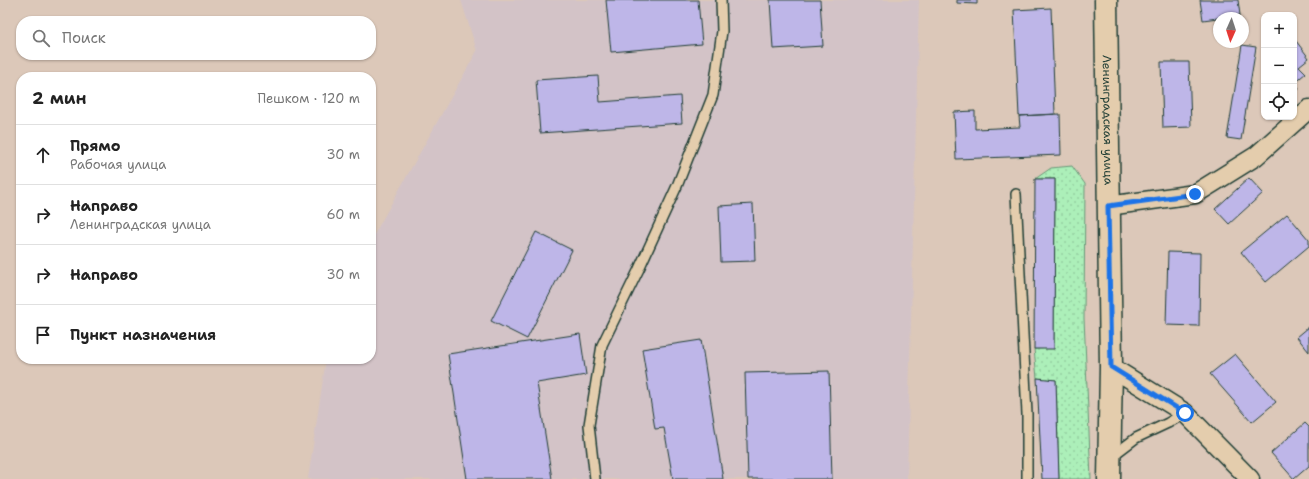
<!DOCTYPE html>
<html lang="ru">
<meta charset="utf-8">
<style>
:root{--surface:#fff;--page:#f6f6f6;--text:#222;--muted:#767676;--line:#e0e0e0}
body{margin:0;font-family:"Shantell Sans",sans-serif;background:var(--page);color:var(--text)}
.controls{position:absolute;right:12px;top:12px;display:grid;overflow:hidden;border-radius:8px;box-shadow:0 1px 3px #0004}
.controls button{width:36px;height:36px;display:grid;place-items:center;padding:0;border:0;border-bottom:1px solid var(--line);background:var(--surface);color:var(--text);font:20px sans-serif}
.compass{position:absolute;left:1213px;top:12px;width:36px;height:36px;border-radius:50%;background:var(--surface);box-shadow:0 1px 3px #0004;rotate:183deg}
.stop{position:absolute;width:12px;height:12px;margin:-9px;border:3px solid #1a73e8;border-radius:50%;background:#fff}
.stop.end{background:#1a73e8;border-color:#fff;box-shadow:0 1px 4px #0008}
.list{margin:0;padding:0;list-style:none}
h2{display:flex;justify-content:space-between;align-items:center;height:52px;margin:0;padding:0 16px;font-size:17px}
h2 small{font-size:13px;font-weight:400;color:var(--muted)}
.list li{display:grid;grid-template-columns:26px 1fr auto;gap:12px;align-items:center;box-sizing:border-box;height:60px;padding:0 16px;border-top:1px solid var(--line)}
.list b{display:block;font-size:15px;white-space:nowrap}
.list p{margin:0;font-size:13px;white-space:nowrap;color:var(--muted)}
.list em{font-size:13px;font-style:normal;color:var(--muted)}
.icon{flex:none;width:22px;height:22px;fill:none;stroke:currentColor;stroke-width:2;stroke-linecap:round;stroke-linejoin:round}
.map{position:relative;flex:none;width:1309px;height:479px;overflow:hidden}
.search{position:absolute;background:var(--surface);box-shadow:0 1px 3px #0004;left:16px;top:16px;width:360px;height:44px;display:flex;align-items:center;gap:10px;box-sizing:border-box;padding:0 14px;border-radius:16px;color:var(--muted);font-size:15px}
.panel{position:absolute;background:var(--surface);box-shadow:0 1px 3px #0004;left:16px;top:72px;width:360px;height:292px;border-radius:16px}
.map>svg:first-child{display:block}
</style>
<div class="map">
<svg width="1309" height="479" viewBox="0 0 1309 479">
<defs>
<pattern id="grass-dots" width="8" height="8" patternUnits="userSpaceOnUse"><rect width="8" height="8" fill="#acefb9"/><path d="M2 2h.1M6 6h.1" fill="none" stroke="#94cea0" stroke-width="1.8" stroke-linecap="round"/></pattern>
</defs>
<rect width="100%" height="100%" fill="#dcc8b9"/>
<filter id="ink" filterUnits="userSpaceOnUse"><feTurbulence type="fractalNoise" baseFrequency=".025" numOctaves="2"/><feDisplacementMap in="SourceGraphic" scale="8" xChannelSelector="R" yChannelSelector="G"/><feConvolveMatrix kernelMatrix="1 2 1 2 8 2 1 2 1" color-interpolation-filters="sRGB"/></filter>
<g filter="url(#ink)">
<path fill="#d3c3c7" d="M461 0H919L907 479H308L326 359H371V240L477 51Z"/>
<path fill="url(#grass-dots)" stroke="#669676" d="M1072 166 1085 184 1084 318 1091 479H1059L1056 380 1037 378 1034 349 1054 348 1055 179H1035L1051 168Z"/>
<path fill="#beb6e8" stroke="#1f3d34" d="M606 0H698L702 44 611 52Z
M770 0H820L823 46 773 49Z
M957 0H977V4L957 3Z
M1200 0H1238L1240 15 1203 20Z
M1051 8 1055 114 1019 116 1014 10Z
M1296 41 1309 58 1299 66 1306 73 1294 83 1299 89 1294 93V42Z
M1242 45 1256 47 1241 140 1227 138Z
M1161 62H1189L1191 127 1163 128Z
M598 76 600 102 680 96 682 123 540 133 536 80Z
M975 111V129L1020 127 1019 116 1060 114 1061 155 956 159 954 112Z
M1249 178 1263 193 1229 224 1215 209Z
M1035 179H1055L1054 349H1034Z
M753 204 755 261 721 262 719 206Z
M1287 214 1309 240V246L1266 282 1241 252Z
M536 232 572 250 527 339 491 321Z
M1168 252 1200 253 1199 326 1166 325Z
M1309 327V352L1297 337Z
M580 334 586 375 537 383 552 479H467L448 354Z
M701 340 723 479H673L664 428 655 429 642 349Z
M1235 354 1276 402 1252 422 1210 374Z
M829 371 832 479H748L745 373Z
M1037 378 1056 380 1059 479H1042Z
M1305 423 1309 427V466L1294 479 1271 453Z"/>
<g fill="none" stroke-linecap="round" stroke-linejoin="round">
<defs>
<path id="service" d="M1016 194 1027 414V479
M1111 457 1136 438 1168 423 1185 413
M595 479 589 425 602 345 638 271 677 186 713 95 722 31 721 0"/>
<path id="minor" d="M1108 206 1195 194 1256 156 1309 109
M1111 367 1185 413 1250 479"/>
<g id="primary">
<path id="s1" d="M1106 0 1111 367 1109 479"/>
</g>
</defs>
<use href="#service" stroke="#1f3d34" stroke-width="12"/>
<use href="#minor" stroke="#1f3d34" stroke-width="21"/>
<use href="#primary" stroke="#1f3d34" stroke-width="25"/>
<use href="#service" stroke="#e4cdad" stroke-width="9"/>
<use href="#minor" stroke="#e4cdad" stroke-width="18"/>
<use href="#primary" stroke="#e4cdad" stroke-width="22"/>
</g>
</g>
<g fill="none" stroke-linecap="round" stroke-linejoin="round" filter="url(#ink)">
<path stroke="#1a73e8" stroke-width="5" d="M1185 413 1111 367 1108 206 1195 194"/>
</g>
<g text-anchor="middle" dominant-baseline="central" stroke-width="3.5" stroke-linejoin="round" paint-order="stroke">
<g font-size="12" fill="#1f3d34" stroke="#e4cdad">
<text stroke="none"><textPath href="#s1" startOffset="120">Ленинградская улица</textPath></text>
</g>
</g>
</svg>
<div class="controls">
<button>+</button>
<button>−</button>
<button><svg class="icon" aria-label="locate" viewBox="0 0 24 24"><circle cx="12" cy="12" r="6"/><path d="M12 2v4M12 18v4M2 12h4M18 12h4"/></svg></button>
</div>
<svg class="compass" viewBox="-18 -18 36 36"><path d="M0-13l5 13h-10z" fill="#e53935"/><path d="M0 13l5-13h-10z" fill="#767676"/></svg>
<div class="stop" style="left:1185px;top:413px"></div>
<div class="stop end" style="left:1195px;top:194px"></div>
<div class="search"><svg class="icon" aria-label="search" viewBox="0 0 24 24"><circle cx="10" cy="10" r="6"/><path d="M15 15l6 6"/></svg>Поиск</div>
<section class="panel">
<h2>2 мин<small>Пешком · 120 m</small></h2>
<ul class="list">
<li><svg class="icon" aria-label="ahead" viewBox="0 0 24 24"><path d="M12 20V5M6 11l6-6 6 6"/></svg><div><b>Прямо</b><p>Рабочая улица</p></div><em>30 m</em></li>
<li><svg class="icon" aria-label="right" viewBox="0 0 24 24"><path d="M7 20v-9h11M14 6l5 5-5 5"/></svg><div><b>Направо</b><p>Ленинградская улица</p></div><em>60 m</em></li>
<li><svg class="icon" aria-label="right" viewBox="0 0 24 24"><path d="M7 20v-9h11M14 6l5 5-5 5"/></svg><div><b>Направо</b></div><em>30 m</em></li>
<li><svg class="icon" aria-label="arrive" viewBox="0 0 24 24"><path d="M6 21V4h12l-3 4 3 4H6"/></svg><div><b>Пункт назначения</b></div></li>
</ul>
</section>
</div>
